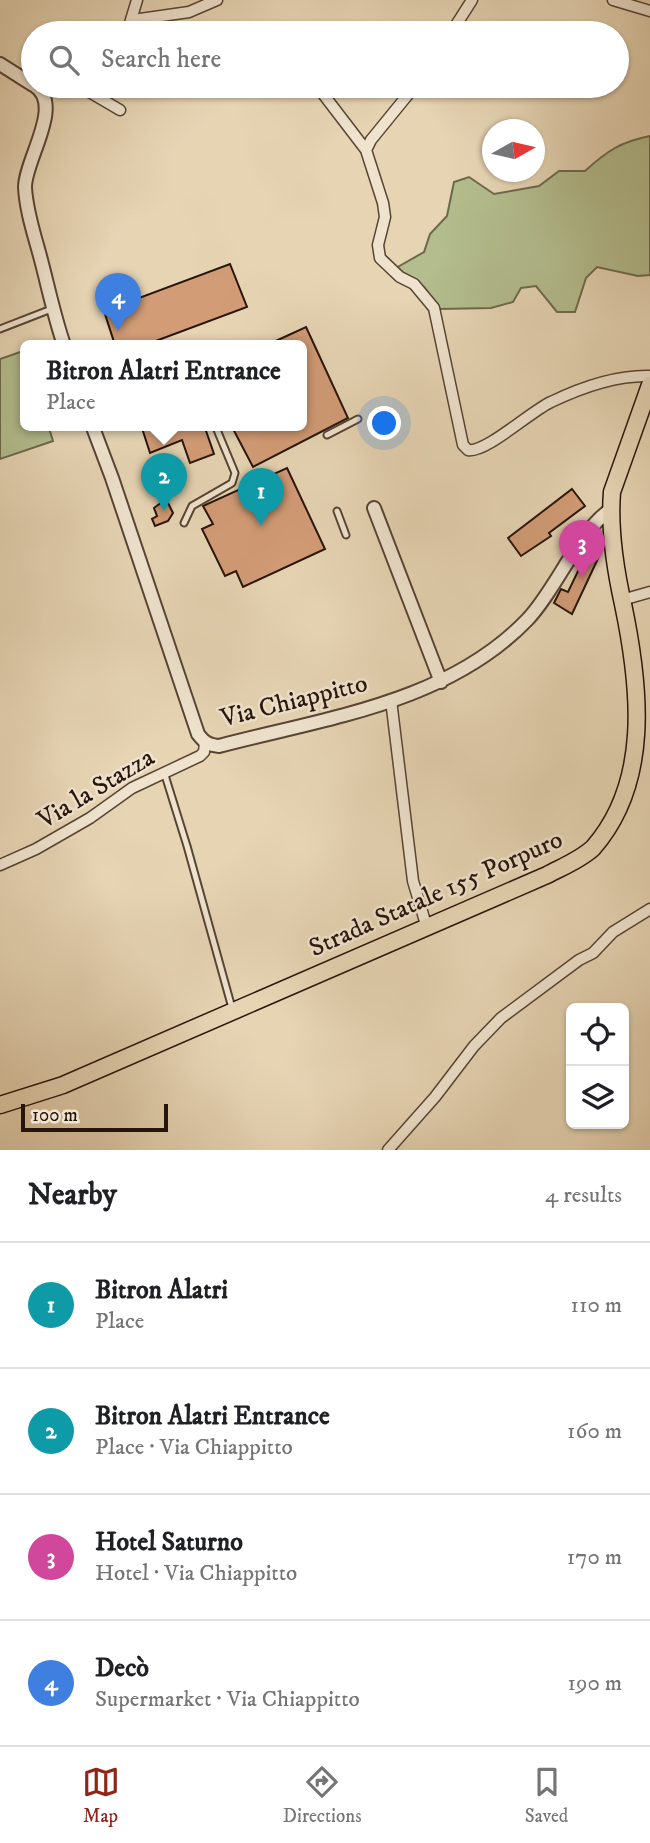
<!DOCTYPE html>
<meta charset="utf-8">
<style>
:root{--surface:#fff;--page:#f2f2f2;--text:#202124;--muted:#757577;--line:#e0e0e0;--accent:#8f2418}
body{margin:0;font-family:"IM FELL DW Pica",serif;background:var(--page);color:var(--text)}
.controls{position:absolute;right:21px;bottom:21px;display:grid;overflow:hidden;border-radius:10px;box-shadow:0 2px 5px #0004}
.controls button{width:63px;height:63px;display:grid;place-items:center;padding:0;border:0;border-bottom:2px solid var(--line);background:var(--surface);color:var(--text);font:35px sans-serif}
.compass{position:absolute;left:482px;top:119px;width:63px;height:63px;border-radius:50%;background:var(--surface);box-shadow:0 2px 5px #0004;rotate:82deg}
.scale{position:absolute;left:21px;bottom:18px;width:147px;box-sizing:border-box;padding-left:7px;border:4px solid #27140a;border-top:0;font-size:19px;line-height:24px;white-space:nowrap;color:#27140a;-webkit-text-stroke:5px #efe3ce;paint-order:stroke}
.you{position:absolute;left:385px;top:424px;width:24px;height:24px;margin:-18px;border:5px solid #fff;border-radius:50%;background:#1a73e8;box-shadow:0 0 0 10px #1a73e833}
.badge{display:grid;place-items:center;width:46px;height:46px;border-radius:50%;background:var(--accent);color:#fff;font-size:23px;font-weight:700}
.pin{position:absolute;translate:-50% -58px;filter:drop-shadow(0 2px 4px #0008)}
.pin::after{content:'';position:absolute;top:37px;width:24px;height:21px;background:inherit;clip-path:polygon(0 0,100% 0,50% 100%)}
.popup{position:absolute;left:20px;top:340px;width:287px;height:91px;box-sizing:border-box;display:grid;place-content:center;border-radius:10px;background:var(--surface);filter:drop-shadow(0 2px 5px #0005);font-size:23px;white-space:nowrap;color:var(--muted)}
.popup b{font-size:26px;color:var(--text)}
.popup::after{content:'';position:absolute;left:50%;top:100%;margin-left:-14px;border:14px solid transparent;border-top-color:var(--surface)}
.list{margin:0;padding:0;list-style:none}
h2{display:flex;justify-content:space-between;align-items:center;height:91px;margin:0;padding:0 28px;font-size:30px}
h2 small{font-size:23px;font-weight:400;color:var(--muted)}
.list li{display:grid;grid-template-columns:46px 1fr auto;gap:21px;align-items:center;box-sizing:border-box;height:126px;padding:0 28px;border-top:2px solid var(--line)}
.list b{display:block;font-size:26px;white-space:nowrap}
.list p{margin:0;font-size:23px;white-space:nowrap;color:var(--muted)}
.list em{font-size:23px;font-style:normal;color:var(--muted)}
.icon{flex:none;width:38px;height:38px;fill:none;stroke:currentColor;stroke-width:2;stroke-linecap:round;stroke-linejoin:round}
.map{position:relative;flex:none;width:650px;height:1150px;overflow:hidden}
.search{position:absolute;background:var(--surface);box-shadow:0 2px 5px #0004;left:21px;right:21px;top:21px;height:77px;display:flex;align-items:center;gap:18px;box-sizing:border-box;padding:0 24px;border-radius:38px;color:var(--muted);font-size:26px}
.sheet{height:595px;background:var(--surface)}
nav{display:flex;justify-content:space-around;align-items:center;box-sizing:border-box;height:98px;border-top:2px solid var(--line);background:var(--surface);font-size:19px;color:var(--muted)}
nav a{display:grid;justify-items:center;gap:4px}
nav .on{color:var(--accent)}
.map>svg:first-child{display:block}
</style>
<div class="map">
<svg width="650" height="1150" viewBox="0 0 650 1150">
<rect width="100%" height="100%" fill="#e6d4b3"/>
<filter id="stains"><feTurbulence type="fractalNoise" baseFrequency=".00286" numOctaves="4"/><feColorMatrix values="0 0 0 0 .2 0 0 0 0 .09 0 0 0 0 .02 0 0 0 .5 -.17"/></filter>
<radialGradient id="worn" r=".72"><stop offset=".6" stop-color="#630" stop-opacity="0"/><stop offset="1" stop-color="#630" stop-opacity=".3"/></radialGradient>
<path fill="#b3bd8e" stroke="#6d684c" stroke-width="2" d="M650 136V275L638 276 597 267 586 278 575 312H557L536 286 521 288 513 302 491 308 440 309 424 287 396 268 424 252 430 234 447 216 454 182 469 177 494 194 539 186 559 171H585C607 151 620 142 650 136Z
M23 351 26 360V425H48L53 441 0 459V359Z"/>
<path fill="#d29c76" stroke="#27140a" stroke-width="2" d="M230 264 247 307 145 345H115L104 311Z
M306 327 348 418 253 467 231 425H302V345H267Z
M141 425H204L214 454 190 463 182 440 150 453Z
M287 468 325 549 243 587 236 571 225 576 202 529 213 524 203 506Z
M572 489 585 506 549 533 551 536 521 556 508 538Z
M166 499 173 513 168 521 155 526 152 519 157 516 154 508Z
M593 540 599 541 602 550 572 614 554 603 561 589 568 592 580 567 577 566Z"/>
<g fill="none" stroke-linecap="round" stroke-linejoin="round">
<defs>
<path id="service" d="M0 329 54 308
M327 435 358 419
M337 511 346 535
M184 523 192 506 232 483 235 473 215 425
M164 772 187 846 232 1008"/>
<path id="minor" d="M613 0 650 11
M133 20 189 12 217 0
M127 33 137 0
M451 33 472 0
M79 86 120 110
M317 86 366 150
M415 86 371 140 366 150 383 203 385 217 378 245 380 258 400 277 414 284 434 308 463 445 468 450C486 453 531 411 551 402 582 387 616 375 650 376
M622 600 650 592
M391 700 413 881 427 928
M0 865 36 849 90 818 132 788 200 756 204 752 205 742
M388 1150 435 1097 474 1046 501 1018 579 960 593 953 613 932 650 909"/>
<path id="tertiary" d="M0 64 33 85
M35 86C64 105 25 160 25 187 26 210 34 234 40 256 48 286 54 316 64 345
M92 425 112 478 198 734C204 742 208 745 219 746 325 718 447 703 527 620 556 590 578 532 610 510
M374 508 441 682"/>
<path id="primary" d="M0 1105 63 1085 547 875C562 867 580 860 593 848 650 783 641 690 623 604 615 568 609 529 612 492L650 385"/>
</defs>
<use href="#service" stroke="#574434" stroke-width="9"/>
<use href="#minor" stroke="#574434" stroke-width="13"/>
<use href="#tertiary" stroke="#574434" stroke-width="16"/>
<use href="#primary" stroke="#27140a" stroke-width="19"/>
<use href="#service" stroke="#efe3ce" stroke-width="5"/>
<use href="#minor" stroke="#efe3ce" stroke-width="10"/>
<use href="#tertiary" stroke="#efe3ce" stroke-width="12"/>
<use href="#primary" stroke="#e6d4b3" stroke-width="16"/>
</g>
<g text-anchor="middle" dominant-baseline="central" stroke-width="5" stroke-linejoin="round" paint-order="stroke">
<g font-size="26" fill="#27140a" stroke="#efe3ce">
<text transform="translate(294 701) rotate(-14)">Via Chiappitto</text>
<text transform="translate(96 789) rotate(-31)">Via la Stazza</text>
<text transform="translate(436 894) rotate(-24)">Strada Statale 155 Porpuro</text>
</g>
</g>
<rect width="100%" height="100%" filter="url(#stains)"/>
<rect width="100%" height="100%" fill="url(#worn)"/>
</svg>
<div class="controls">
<button><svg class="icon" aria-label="locate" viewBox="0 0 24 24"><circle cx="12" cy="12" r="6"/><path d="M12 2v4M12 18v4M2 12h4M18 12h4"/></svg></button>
<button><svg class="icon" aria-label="layers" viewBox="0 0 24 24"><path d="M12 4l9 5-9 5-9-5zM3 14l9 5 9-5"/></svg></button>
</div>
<svg class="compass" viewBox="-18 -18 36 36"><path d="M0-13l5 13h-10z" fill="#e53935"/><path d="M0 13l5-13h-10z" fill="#757577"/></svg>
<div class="scale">100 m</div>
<div class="you"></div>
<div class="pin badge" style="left:261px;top:526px;background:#0f9aa8">1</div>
<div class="pin badge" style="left:164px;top:511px;background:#0f9aa8">2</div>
<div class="popup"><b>Bitron Alatri Entrance</b>Place</div>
<div class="pin badge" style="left:582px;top:578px;background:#d1479c">3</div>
<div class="pin badge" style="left:118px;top:331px;background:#3f7fe0">4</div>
<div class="search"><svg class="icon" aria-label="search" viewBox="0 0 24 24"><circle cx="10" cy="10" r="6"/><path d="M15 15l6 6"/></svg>Search here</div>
</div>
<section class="sheet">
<h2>Nearby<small>4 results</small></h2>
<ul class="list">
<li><span class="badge" style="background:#0f9aa8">1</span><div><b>Bitron Alatri</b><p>Place</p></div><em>110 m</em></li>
<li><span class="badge" style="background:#0f9aa8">2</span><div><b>Bitron Alatri Entrance</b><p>Place · Via Chiappitto</p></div><em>160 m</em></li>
<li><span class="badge" style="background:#d1479c">3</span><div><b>Hotel Saturno</b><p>Hotel · Via Chiappitto</p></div><em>170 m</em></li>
<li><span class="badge" style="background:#3f7fe0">4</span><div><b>Decò</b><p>Supermarket · Via Chiappitto</p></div><em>190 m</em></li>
</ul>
</section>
<nav>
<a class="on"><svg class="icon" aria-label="map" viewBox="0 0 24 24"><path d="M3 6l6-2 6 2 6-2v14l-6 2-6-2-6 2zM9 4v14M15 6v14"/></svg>Map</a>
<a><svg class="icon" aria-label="directions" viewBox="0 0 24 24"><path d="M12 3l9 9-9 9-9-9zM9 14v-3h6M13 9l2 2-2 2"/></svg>Directions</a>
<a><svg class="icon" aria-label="saved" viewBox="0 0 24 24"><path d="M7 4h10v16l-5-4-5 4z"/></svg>Saved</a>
</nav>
